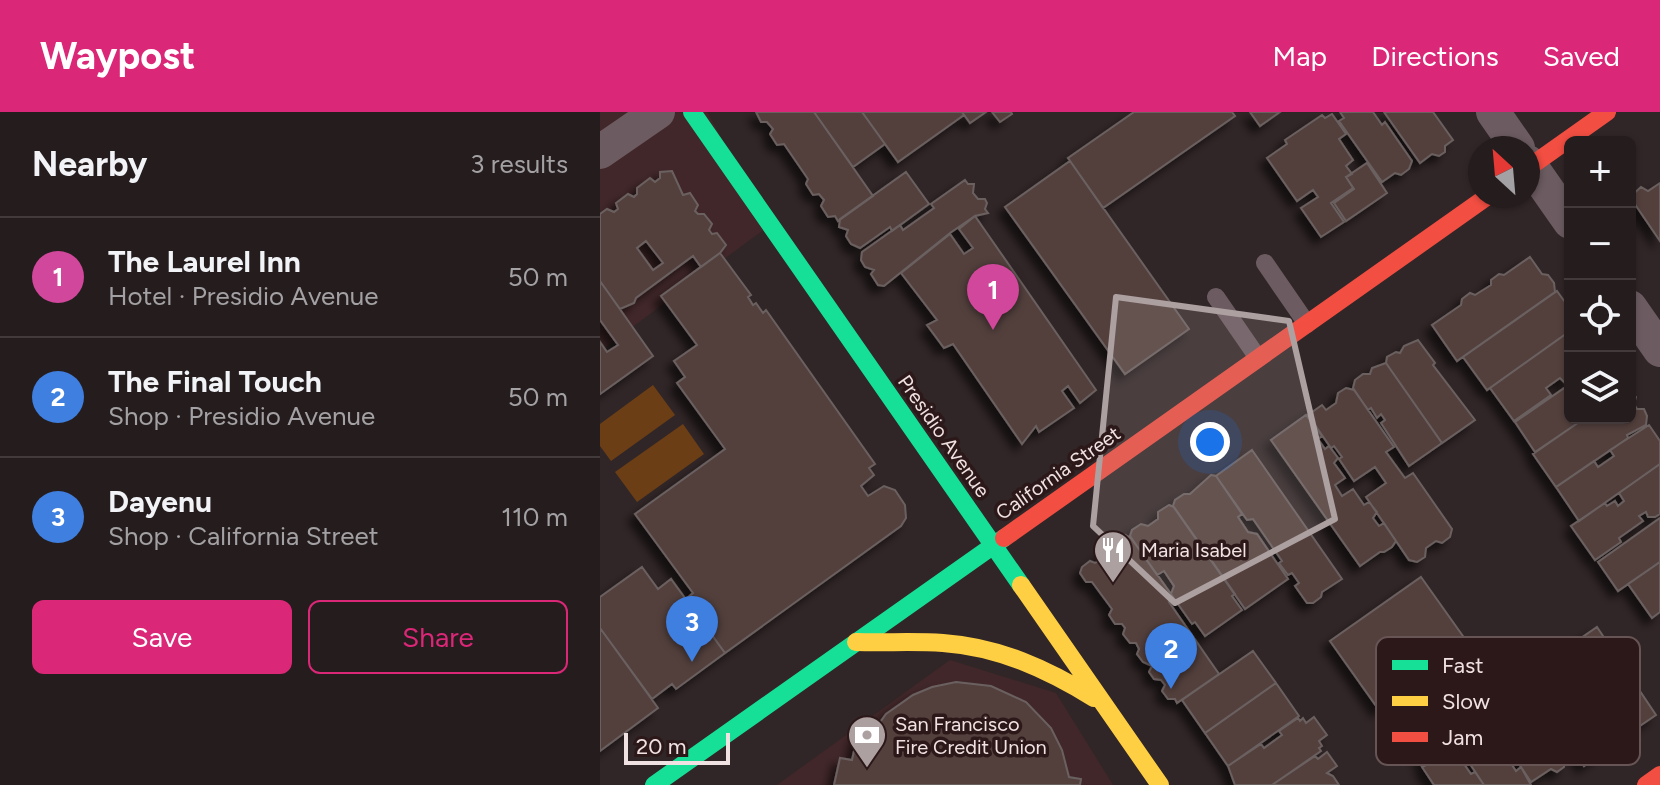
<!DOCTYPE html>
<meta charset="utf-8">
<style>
:root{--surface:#251c1d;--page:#2d2526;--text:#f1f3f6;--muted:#a3a1a4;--line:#423a3b;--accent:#db2777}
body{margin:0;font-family:Figtree,sans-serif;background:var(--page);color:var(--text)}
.controls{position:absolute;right:24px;top:24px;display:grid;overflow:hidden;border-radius:12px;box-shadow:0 2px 6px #0004}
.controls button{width:72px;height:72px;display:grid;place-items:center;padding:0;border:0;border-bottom:2px solid var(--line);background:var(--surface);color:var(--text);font:40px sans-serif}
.compass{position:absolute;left:868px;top:24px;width:72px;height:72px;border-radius:50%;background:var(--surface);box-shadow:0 2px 6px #0004;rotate:334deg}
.scale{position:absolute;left:24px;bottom:20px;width:106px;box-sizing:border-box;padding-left:8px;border:4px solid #f0e1e2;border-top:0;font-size:22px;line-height:28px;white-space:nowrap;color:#f0e1e2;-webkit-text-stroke:6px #2c1819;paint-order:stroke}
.you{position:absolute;left:610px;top:330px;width:28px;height:28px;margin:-20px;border:6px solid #fff;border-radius:50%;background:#1a73e8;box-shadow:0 0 0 12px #1a73e833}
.badge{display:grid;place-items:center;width:52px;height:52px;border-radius:50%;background:var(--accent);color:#fff;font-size:26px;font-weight:700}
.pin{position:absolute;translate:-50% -66px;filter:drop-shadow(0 2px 4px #0008)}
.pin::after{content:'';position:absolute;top:42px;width:28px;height:24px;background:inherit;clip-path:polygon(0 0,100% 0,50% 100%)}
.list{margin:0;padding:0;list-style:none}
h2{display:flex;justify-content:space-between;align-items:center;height:104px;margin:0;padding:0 32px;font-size:34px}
h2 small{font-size:26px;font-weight:400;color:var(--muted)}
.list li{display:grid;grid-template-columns:52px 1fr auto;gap:24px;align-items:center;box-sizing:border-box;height:120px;padding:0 32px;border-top:2px solid var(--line)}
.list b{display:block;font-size:30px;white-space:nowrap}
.list p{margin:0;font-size:26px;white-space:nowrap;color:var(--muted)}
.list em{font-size:26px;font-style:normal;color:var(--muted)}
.actions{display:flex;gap:16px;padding:24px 32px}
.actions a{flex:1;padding:18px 0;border:2px solid var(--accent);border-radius:12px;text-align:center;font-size:28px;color:var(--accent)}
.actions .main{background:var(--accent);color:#fff}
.icon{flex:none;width:44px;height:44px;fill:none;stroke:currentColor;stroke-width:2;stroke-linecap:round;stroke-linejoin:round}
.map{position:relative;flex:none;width:1060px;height:673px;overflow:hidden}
header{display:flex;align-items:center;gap:48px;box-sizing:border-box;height:112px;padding:0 40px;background:var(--accent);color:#fff}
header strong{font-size:38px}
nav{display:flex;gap:44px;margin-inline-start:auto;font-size:28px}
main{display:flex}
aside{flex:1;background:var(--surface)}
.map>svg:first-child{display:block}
</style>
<header>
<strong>Waypost</strong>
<nav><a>Map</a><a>Directions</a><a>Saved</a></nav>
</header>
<main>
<aside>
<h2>Nearby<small>3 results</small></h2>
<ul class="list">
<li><span class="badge" style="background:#d1479c">1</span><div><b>The Laurel Inn</b><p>Hotel · Presidio Avenue</p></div><em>50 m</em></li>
<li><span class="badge" style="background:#3f7fe0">2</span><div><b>The Final Touch</b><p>Shop · Presidio Avenue</p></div><em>50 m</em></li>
<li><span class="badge" style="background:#3f7fe0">3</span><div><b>Dayenu</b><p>Shop · California Street</p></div><em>110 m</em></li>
</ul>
<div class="actions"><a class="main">Save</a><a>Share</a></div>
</aside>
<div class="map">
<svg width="1060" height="673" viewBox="0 0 1060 673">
<defs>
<filter id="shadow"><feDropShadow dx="-7" dy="7" stdDeviation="4" flood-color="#0009"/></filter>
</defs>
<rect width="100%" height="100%" fill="#312627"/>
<path fill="#412729" d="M0 0H107L170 113 0 239Z
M350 548 456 581 513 673H177Z"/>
<path fill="#6c3e15" d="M53 273 75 303 11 349 0 334V312Z
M83 312 104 342 37 390 15 360Z"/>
<path fill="#52403e" stroke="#6b6160" stroke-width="2" fill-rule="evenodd" filter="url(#shadow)" d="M156 0H214L273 84 238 109 235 104 228 105 221 94 224 88 219 82 213 83 206 72 208 67 184 32 177 33 170 22 173 17 167 10H161Z
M214 0H262L285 32 253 55Z
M262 0H362L364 3 298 50Z
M362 0H386L370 11Z
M392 0H411L412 2 400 10Z
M534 0H632L635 4 503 96 468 46Z
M650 0H680L660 14Z
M740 0H773L782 13 785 10 812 49 809 57 801 63 795 61 782 70 739 9 744 6Z
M784 0H833L853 28 845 34V40L839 44 832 42 820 51Z
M732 2 746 22 739 27 753 48 746 54 752 62 746 65 753 76 731 91 744 110 721 125 701 96 718 85 713 78 697 89 667 46 687 32 685 28 722 3 725 6Z
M470 49 589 217 525 262 405 95Z
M767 51 787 81 746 109 734 91 754 77 746 65Z
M72 59 83 83 90 81 98 93 95 99 98 102H104L112 112 109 118 112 122 117 121 126 133 120 141 101 155 93 144 36 186 34 191 20 197 0 169V102L7 97 14 100 18 97 16 91 28 82 34 85 37 82V76L50 66 55 70 60 66V60ZM46 129 63 151 53 158 37 136Z
M306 60 329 92 292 119 290 115 260 136 251 132 246 124 248 118 239 115 240 107Z
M365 68 368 72H374L373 81 378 87H385L387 91 385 97 388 101 375 104 350 121 284 174 278 173 271 162 274 158 265 155 261 148 262 140 300 113 303 118 334 96 331 92Z
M1060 71V129L1030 85 1041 75 1048 79Z
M375 104 496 278 480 291 468 274 462 279 474 296 439 320 436 314 422 332 353 232 344 236 327 213 337 208 301 161 350 122 364 142 373 136 359 117Z
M120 141 151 183 148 185 153 193 156 191 163 201 166 198 275 352 269 356 274 363 261 374 268 384 284 374 295 378 305 393 306 406 301 414 125 541 86 487 93 481 35 402 125 337 77 271 85 265 74 249 97 233 61 184Z
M930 145 942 162 948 163 954 171 955 180 857 249 832 213 861 193 862 187 870 181 875 183 891 173V168L899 162 904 163Z
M0 169 53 244 0 282V230L7 240 18 233 0 208Z
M957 179 970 197V219L887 278 863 245Z
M970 219V268L965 271 960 266 946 276 951 283 914 309 890 276Z
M818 228 835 251 833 253 875 308 842 331 786 251 787 245 796 240 800 241 804 234Z
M786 251 842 331 809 354 781 311 785 308 781 302 777 306 771 296 768 298 753 276 755 268 763 262H770L772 256Z
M970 272V306H985L935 340 915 310Z
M746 276 754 278 794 335 786 340 805 366 813 361 852 417 850 425 842 431 836 429 826 436 825 445 817 450 809 448 766 385 786 371 775 355 754 369 739 347 742 345 734 334 731 336 708 303 722 293 726 298 736 291 738 281Z
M1030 279 1036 285 1034 292 1037 297H1044L1047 304 1046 313 1027 323 1028 326 956 375 933 342 985 306H1030Z
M706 303 722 324 718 327 725 337 729 334 738 346 734 351 745 366 735 373 742 384 753 377 764 393 769 390 777 400 773 406 779 414 784 411 796 429 792 435 784 440H780L760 454 671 328Z
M1049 313 1060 329V352L979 409 956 375 994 349 998 355 1014 344 1010 338Z
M652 338 742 467 722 480 721 485 713 491H707L695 474 699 471 692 461 688 463 679 451 682 449 653 407 647 408 616 364Z
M1060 352V402L1055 405H1048L1046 400 1039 404 1043 409 1019 426 1021 430 995 448 971 414 1005 391 1007 394 1015 389 1018 394 1024 389 1019 381Z
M611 363 616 364 642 402 638 405 648 420 657 422 688 467 645 497 573 394 575 388 584 382H590Z
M569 393 574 395 635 482 632 484 642 498 605 524 595 510 592 512 571 482 574 474 564 459 557 463 530 424 532 418 541 412 548 414 558 407V400Z
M1060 406V450L1018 479 998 450Z
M525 423 531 426 571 482 574 487 569 490 619 562 577 591 575 587H568L562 579 565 573 561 568 554 567 549 560 552 554 543 550 537 542 539 537 536 531H530L523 522 525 516 522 512H515L509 503 512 497 492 470H486L480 461 482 455 490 449 495 451 500 448 498 444 511 435 513 439 517 436 518 429Z
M1060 450V500L1052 506 1028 472Z
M42 455 58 477 71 467 125 541 76 577 72 572 52 587 0 516V485Z
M821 465 870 534 856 544 848 532 830 544 838 556 811 575 803 564 786 576 794 587 779 598 730 529Z
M997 515 1056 603 1031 620 1032 622 1020 631 958 542Z
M0 516 58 596 0 639Z
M653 539 676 571 605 621 582 588Z
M962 547 1019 629 984 654 970 633 964 634 957 625 961 614 929 569Z
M906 566 965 647 964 655 957 660 951 657 931 670 903 628 907 625 879 584Z
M356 570 391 574 426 590 451 616 462 638 469 665 481 667 480 673H234L240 646 252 648 258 621 270 624 286 602 313 583 332 575Z
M676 571 699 604 628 654 605 621Z
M714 605 727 623 719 629 722 634 719 636 721 639 672 673H635L628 654 661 632 664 636 682 623 679 619 698 606 700 609 703 606 706 611Z
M886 614 916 659 921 655 931 673H884L870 652 873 650 860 631Z
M836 628 845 640 852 635 871 662 875 660 884 673H834L822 655 826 653 817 640Z
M727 640 737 654 727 661 733 664 739 673H672L715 644 718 647Z"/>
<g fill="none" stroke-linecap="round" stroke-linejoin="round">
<path stroke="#6c5c62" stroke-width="18" d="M665 151 707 212
M616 185 658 246"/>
<path stroke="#6c5c62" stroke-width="34" d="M893 0 918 36
M0 40 58 0
M928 50 970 110
M1030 195 1060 238"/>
<path stroke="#16e098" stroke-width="18" d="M92 0 421 473
M54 673 404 426"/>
<path stroke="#ffcf43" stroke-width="18" d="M421 473 560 673
M256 530C285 531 314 529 343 531 399 535 447 557 494 586"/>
<path stroke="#f24e42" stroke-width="18" d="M928 56 1007 0
M404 426 888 84
M1046 673 1060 663"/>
</g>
<path fill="#ada0a1" fill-opacity="0.2" stroke="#ada0a1" stroke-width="6" stroke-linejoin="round" d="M516 185 689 209 735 407 575 491 493 414Z"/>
<defs>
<symbol id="restaurant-pin" viewBox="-11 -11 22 30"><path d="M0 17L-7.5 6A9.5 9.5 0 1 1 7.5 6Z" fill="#ada0a1" stroke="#2c1819"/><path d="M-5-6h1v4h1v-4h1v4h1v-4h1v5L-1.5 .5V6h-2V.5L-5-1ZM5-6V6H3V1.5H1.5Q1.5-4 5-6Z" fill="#fff"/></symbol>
<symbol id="bank-pin" viewBox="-11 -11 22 30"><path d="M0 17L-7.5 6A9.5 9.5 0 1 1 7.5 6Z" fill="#ada0a1" stroke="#2c1819"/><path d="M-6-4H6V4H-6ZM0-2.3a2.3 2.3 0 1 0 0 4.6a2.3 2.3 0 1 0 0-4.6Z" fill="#fff"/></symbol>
</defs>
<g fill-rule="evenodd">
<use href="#restaurant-pin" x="491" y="416" width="44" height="60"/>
<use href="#bank-pin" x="245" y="601" width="44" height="60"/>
</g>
<g text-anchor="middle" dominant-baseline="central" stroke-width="7" stroke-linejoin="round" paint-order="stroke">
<g font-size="20" fill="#f0e1e2" stroke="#2c1819">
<text transform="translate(344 324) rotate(55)">Presidio Avenue</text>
<text transform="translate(458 361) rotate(-35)">California Street</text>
</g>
<g font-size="20" fill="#f0e1e2" stroke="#2c1819" text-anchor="start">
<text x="541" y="438">Maria Isabel</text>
<text x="295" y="612">San Francisco<tspan x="295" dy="23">Fire Credit Union</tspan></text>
</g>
</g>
<rect x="776" y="525" width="264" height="128" rx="12" fill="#2c1819" stroke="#675455" stroke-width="2"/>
<rect x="792" y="548" width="36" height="10" fill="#16e098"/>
<rect x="792" y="584" width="36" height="10" fill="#ffcf43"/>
<rect x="792" y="620" width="36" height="10" fill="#f24e42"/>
<g font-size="22" fill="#f0e1e2">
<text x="842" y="561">Fast</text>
<text x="842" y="597">Slow</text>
<text x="842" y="633">Jam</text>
</g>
</svg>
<div class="controls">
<button>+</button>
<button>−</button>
<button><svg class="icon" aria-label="locate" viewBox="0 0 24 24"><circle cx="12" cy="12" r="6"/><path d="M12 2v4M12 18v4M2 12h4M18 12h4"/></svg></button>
<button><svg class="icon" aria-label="layers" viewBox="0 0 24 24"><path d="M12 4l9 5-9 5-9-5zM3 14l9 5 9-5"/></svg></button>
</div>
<svg class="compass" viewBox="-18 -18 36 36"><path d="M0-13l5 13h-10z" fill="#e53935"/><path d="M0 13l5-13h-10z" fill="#a3a1a4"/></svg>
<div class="scale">20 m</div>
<div class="you"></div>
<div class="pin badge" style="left:393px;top:218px;background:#d1479c">1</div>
<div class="pin badge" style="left:571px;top:577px;background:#3f7fe0">2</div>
<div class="pin badge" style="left:92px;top:550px;background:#3f7fe0">3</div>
</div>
</main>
